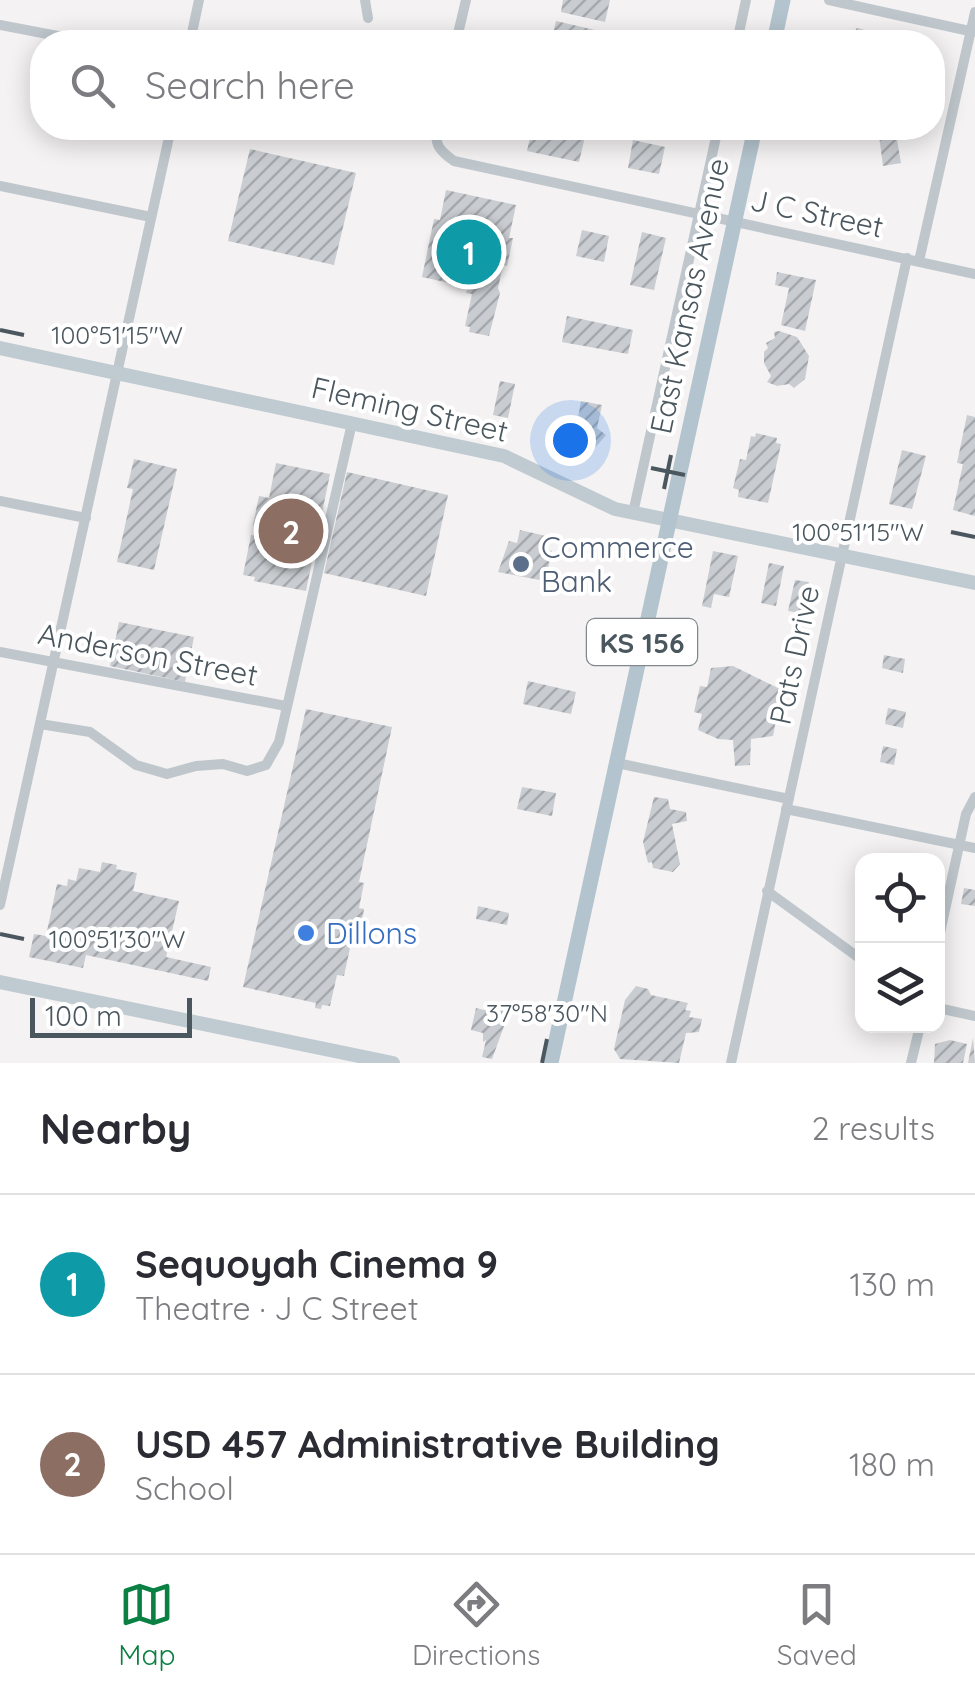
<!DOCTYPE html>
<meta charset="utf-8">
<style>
:root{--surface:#fff;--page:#f7f7f7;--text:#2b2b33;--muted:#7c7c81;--line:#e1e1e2;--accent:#0b8043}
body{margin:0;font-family:Quicksand,sans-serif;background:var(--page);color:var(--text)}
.controls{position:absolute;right:30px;bottom:30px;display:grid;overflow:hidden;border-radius:20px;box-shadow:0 5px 25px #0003}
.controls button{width:90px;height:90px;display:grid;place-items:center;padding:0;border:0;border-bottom:2px solid var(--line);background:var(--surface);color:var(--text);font:50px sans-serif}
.scale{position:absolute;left:30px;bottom:25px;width:162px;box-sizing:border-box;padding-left:10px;border:5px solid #4b575e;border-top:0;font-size:28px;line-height:35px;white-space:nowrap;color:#4b575e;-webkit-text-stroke:8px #fff;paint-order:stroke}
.you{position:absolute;left:570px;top:440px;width:35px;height:35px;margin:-25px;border:8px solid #fff;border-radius:50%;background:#1a73e8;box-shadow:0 0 0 15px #1a73e833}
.badge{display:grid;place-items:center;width:65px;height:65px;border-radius:50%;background:var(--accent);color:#fff;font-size:32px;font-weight:700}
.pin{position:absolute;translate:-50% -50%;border:5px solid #fff;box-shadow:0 2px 10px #0006}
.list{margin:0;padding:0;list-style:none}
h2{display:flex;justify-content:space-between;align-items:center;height:130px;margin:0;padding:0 40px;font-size:42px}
h2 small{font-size:32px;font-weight:400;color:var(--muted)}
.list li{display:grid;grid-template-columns:65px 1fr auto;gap:30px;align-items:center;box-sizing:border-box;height:180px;padding:0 40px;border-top:2px solid var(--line)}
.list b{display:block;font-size:38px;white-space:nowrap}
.list p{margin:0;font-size:32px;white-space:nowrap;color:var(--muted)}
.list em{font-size:32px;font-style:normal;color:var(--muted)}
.icon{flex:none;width:55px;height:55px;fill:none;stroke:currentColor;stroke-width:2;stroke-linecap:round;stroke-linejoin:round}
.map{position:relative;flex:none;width:975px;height:1063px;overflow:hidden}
.search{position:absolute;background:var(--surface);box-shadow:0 5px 25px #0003;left:30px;right:30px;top:30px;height:110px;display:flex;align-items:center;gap:25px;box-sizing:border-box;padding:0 35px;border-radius:40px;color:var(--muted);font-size:38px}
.sheet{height:490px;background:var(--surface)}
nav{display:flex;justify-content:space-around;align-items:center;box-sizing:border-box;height:140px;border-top:2px solid var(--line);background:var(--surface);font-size:28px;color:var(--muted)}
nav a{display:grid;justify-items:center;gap:5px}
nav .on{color:var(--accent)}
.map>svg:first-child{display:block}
</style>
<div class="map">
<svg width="975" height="1063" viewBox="0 0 975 1063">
<defs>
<pattern id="building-hatch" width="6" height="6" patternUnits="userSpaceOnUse" patternTransform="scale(2.5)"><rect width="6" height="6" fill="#c9cdd1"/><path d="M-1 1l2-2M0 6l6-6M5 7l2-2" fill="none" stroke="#a5a9ad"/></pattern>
</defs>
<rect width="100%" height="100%" fill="#f4f2f2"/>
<path fill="url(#building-hatch)" d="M563 0H610L605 22 561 12Z
M556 21 608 33 606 42H551Z
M857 28 891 37 892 42H841L843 31 854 32Z
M532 128H587L579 162 527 151Z
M878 128H895L901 163 883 166Z
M633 140 665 147 659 174 628 168Z
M250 149 356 173 334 265 228 241Z
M446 190 516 205 509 238H513L507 266 503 265 498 288 500 293 489 336 469 332 470 327 465 326 472 294 466 293 468 287 422 277 434 219 440 220Z
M582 230 609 236 604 262 576 256Z
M642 232 666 238 654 290 630 285Z
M777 272 816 280 805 331 781 325 789 288 775 285Z
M567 316 633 330 628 354 562 342Z
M779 331 797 337 809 356 805 379 794 388 789 384 777 386 767 382 771 376 764 363V352L768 348 766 343 775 338 774 332Z
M500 381 515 384 508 418 493 415Z
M581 401 602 405 597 428 606 435 588 456 574 453 565 427 577 423Z
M967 415 975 417V516L953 510 963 464 957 463Z
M756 433 777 438 776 443 781 444 768 503 738 497 739 490 733 488 740 459 746 460 751 436 755 437Z
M902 450 926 456 912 509 889 504Z
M134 459 177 469 154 570 117 562 133 489 127 488Z
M276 463 330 474 306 591 254 581 255 577 243 575 251 535 262 537 264 527 253 525 259 496 269 498Z
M347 472 448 495 426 596 324 573Z
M520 530 546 536 543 549 552 551 545 581 498 572 509 541 517 543Z
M713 551 738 556 729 597 714 594 711 608 702 606Z
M769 563 784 566 776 606 761 603Z
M795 580 809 582 805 596 810 597 807 614 788 611Z
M119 622 194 637 185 682 110 666Z
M884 655 905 659 903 673 882 668Z
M733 666 782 690 773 736 751 739 750 765 735 766 733 740 718 739 698 730 702 714 694 712 700 686 707 687 711 668Z
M528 681 576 692 571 714 523 704Z
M888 708 906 712 903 728 885 724Z
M306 709 392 727 359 882 364 883 359 908 364 909 362 921 356 920 344 976 337 975 330 1006 322 1005 321 1009 315 1008 316 1003 243 987Z
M883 746 897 749 894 765 880 762Z
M522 787 556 793 552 816 517 809Z
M654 797 668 799 670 809 686 812 687 821 672 824 680 864 673 872 653 868 652 862 648 863 643 842Z
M102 862 117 865 116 869 137 873 133 891 179 901 166 957 211 967 208 981 86 955 83 968 29 957 34 934 46 936 57 884 67 886 68 879 76 881 79 868 100 872Z
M964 888 975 890V906L961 904Z
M478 906 509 913 507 925 476 919Z
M636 986 648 989 651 995 688 1003 685 1010 691 1011 689 1017 702 1019 699 1032 686 1033 679 1063 620 1059 614 1049 625 1000Z
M490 1003H504L510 1010 492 1059 482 1057 486 1040 483 1042V1033L471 1030 476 1008 488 1011Z
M973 1038 975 1063H968Z
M950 1040 967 1044 963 1063H934L935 1044Z"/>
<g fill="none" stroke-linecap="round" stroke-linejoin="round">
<path stroke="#bfc7cd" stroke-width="10" d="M365 0 368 18
M829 0 974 32
M0 25 89 42
M190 42 199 0
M456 42 466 0
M737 42 746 0
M437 128C434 145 440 151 454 161L975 274
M0 186 151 217
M919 261 975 12
M0 501 86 518
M633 513 718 128
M0 652 286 706
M40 724 90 732 136 765 167 774 196 766 223 764 247 771 266 765 279 742 352 423
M617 763 789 799
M786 809 975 848
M767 891 862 960
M0 905 171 128
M938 942 966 814 975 797
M938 1008 975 1016
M731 1063 907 258
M911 1063 920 1026"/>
<path stroke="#c0cad1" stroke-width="14" d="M0 348 504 456 615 509 975 583
M0 982 393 1063"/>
<path stroke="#b4c4ce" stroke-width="15" d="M774 42 783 0
M551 1063 755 128"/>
</g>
<path fill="none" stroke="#4b575e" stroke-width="4" d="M0 330 24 335M651 468 685 475M664 489 671 455M951 532 975 537M0 934 24 939M542 1063 547 1039"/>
<circle fill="#5c6f8a" stroke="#fff" stroke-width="4" cx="521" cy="564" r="10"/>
<circle fill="#3f7fe0" stroke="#fff" stroke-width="4" cx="306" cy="933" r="10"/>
<g text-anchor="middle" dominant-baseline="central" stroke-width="8" stroke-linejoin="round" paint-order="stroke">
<rect fill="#fff" stroke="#81898e" stroke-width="2.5" x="587" y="619" width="110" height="46" rx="8"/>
<g font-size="28" font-weight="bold" fill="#4b575e">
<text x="642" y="642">KS 156</text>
</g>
<g font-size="30" fill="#4b575e" stroke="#fff">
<text transform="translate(817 213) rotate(12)">J C Street</text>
<text transform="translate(689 296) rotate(-78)">East Kansas Avenue</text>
<text transform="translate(410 409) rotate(13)">Fleming Street</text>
<text transform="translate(148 654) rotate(11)">Anderson Street</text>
<text transform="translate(794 655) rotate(-78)">Pats Drive</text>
</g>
<g font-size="30" fill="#4e5e75" stroke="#fff" text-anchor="start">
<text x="541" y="547">Commerce<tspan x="541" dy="34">Bank</tspan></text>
</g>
<g font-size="30" fill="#366cbe" stroke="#fff" text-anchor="start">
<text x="326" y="933">Dillons</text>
</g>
</g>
<g font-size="25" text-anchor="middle" fill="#4b575e" stroke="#fff" stroke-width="8" stroke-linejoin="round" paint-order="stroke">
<text x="117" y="344">100°51'15"W</text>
<text x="858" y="541">100°51'15"W</text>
<text x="117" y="948">100°51'30"W</text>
<text x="547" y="1022">37°58'30"N</text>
</g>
</svg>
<div class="controls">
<button><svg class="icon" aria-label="locate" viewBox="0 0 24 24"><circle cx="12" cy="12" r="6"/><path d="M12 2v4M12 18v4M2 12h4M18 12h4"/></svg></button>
<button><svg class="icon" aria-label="layers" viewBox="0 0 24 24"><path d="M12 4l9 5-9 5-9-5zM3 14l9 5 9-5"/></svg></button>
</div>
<div class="scale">100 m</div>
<div class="you"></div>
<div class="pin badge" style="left:469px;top:252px;background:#0f9aa8">1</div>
<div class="pin badge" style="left:291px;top:531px;background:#8d6e63">2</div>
<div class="search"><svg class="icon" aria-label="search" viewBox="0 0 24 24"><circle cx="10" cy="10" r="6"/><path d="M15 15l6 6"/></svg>Search here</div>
</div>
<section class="sheet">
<h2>Nearby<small>2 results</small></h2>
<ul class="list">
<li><span class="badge" style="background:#0f9aa8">1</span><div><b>Sequoyah Cinema 9</b><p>Theatre · J C Street</p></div><em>130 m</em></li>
<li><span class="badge" style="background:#8d6e63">2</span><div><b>USD 457 Administrative Building</b><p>School</p></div><em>180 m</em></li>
</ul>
</section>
<nav>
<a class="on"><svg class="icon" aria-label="map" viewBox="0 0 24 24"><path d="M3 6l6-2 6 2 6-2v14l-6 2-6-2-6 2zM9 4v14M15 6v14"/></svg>Map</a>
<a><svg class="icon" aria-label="directions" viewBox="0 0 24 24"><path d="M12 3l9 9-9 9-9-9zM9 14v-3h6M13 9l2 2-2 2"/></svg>Directions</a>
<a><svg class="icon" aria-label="saved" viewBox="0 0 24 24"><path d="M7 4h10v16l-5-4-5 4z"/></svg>Saved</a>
</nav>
